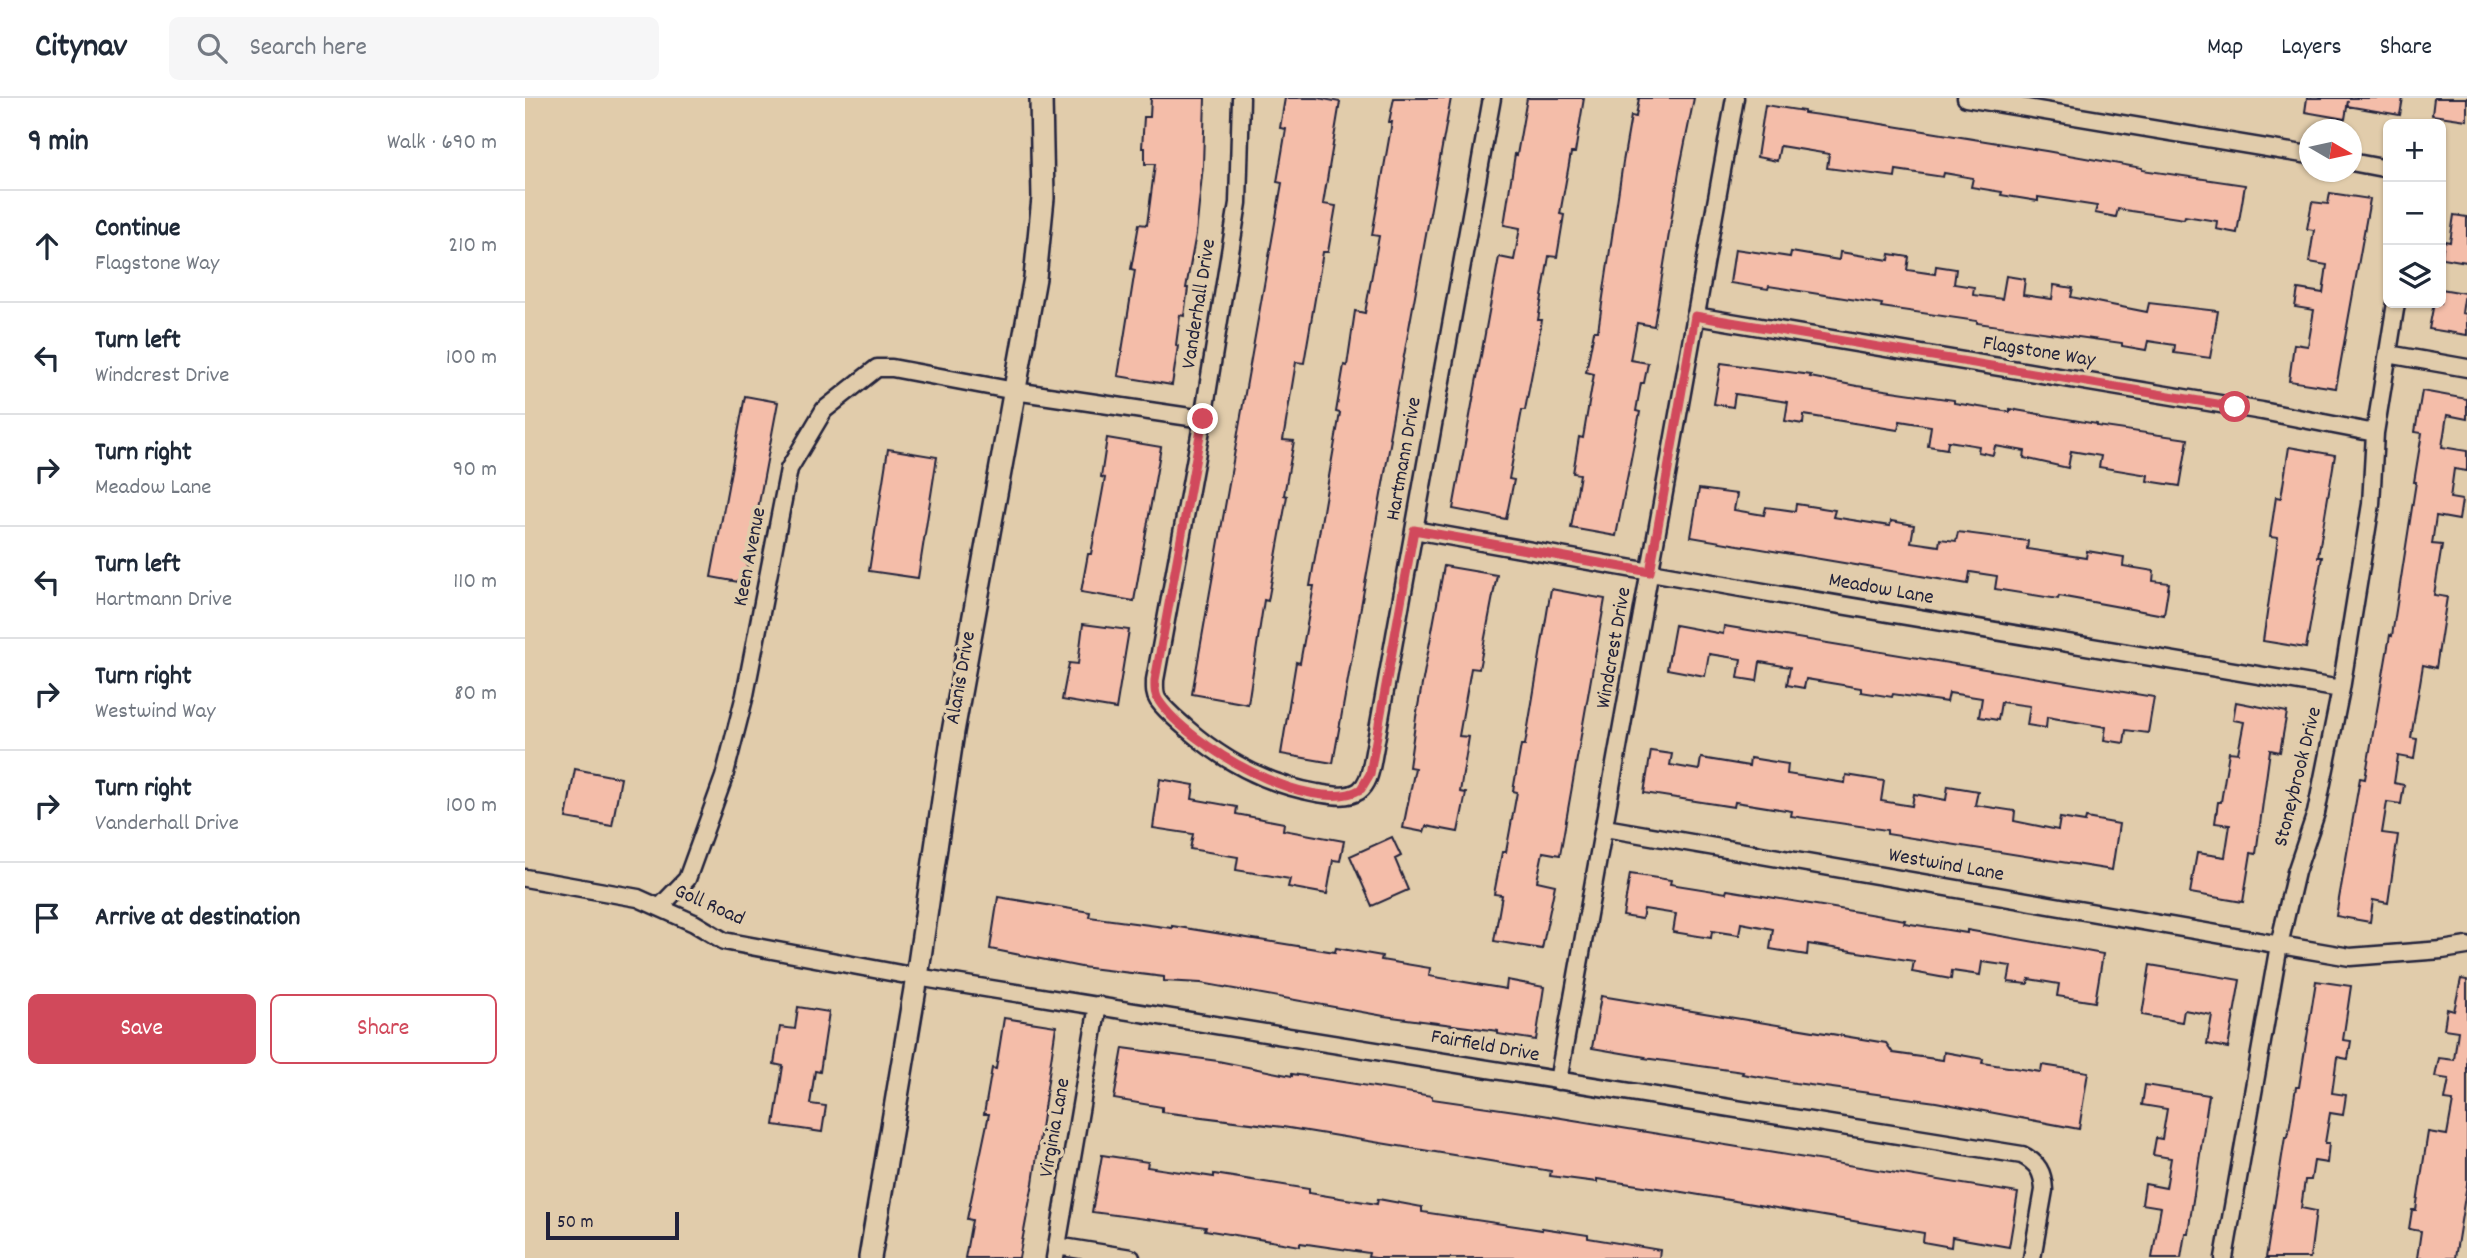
<!DOCTYPE html>
<meta charset="utf-8">
<style>
:root{--surface:#fff;--page:#f6f6f7;--text:#1f2937;--muted:#747a83;--line:#e0e1e3;--accent:#d1495b}
body{margin:0;font-family:Dekko,sans-serif;background:var(--page);color:var(--text)}
.controls{position:absolute;right:21px;top:21px;display:grid;overflow:hidden;border-radius:10px;box-shadow:0 2px 5px #0004}
.controls button{width:63px;height:63px;display:grid;place-items:center;padding:0;border:0;border-bottom:2px solid var(--line);background:var(--surface);color:var(--text);font:35px sans-serif}
.compass{position:absolute;left:1774px;top:21px;width:63px;height:63px;border-radius:50%;background:var(--surface);box-shadow:0 2px 5px #0004;rotate:99deg}
.scale{position:absolute;left:21px;bottom:18px;width:133px;box-sizing:border-box;padding-left:7px;border:4px solid #22223b;border-top:0;font-size:19px;line-height:24px;white-space:nowrap;color:#22223b;-webkit-text-stroke:5px #e1ccab;paint-order:stroke}
.stop{position:absolute;width:21px;height:21px;margin:-16px;border:5px solid #d1495b;border-radius:50%;background:#fff}
.stop.end{background:#d1495b;border-color:#fff;box-shadow:0 2px 7px #0008}
.list{margin:0;padding:0;list-style:none}
h2{display:flex;justify-content:space-between;align-items:center;height:91px;margin:0;padding:0 28px;font-size:30px}
h2 small{font-size:23px;font-weight:400;color:var(--muted)}
.list li{display:grid;grid-template-columns:46px 1fr auto;gap:21px;align-items:center;box-sizing:border-box;height:112px;padding:0 28px;border-top:2px solid var(--line)}
.list b{display:block;font-size:26px;white-space:nowrap}
.list p{margin:0;font-size:23px;white-space:nowrap;color:var(--muted)}
.list em{font-size:23px;font-style:normal;color:var(--muted)}
.actions{display:flex;gap:14px;padding:21px 28px}
.actions a{flex:1;padding:16px 0;border:2px solid var(--accent);border-radius:10px;text-align:center;font-size:24px;color:var(--accent)}
.actions .main{background:var(--accent);color:#fff}
.icon{flex:none;width:38px;height:38px;fill:none;stroke:currentColor;stroke-width:2;stroke-linecap:round;stroke-linejoin:round}
.map{position:relative;flex:none;width:1942px;height:1160px;overflow:hidden}
header{display:flex;align-items:center;gap:42px;box-sizing:border-box;height:98px;padding:0 35px;background:var(--surface);border-bottom:2px solid var(--line)}
header strong{font-size:33px}
nav{display:flex;gap:38px;margin-inline-start:auto;font-size:24px}
.search{width:490px;height:63px;background:var(--page);display:flex;align-items:center;gap:18px;box-sizing:border-box;padding:0 24px;border-radius:10px;color:var(--muted);font-size:26px}
main{display:flex}
aside{flex:1;background:var(--surface)}
.map>svg:first-child{display:block}
</style>
<header>
<strong>Citynav</strong>
<div class="search"><svg class="icon" aria-label="search" viewBox="0 0 24 24"><circle cx="10" cy="10" r="6"/><path d="M15 15l6 6"/></svg>Search here</div>
<nav><a>Map</a><a>Layers</a><a>Share</a></nav>
</header>
<main>
<aside>
<h2>9 min<small>Walk · 690 m</small></h2>
<ul class="list">
<li><svg class="icon" aria-label="ahead" viewBox="0 0 24 24"><path d="M12 20V5M6 11l6-6 6 6"/></svg><div><b>Continue</b><p>Flagstone Way</p></div><em>210 m</em></li>
<li><svg class="icon" aria-label="left" viewBox="0 0 24 24"><path d="M17 20v-9H6M10 6l-5 5 5 5"/></svg><div><b>Turn left</b><p>Windcrest Drive</p></div><em>100 m</em></li>
<li><svg class="icon" aria-label="right" viewBox="0 0 24 24"><path d="M7 20v-9h11M14 6l5 5-5 5"/></svg><div><b>Turn right</b><p>Meadow Lane</p></div><em>90 m</em></li>
<li><svg class="icon" aria-label="left" viewBox="0 0 24 24"><path d="M17 20v-9H6M10 6l-5 5 5 5"/></svg><div><b>Turn left</b><p>Hartmann Drive</p></div><em>110 m</em></li>
<li><svg class="icon" aria-label="right" viewBox="0 0 24 24"><path d="M7 20v-9h11M14 6l5 5-5 5"/></svg><div><b>Turn right</b><p>Westwind Way</p></div><em>80 m</em></li>
<li><svg class="icon" aria-label="right" viewBox="0 0 24 24"><path d="M7 20v-9h11M14 6l5 5-5 5"/></svg><div><b>Turn right</b><p>Vanderhall Drive</p></div><em>100 m</em></li>
<li><svg class="icon" aria-label="arrive" viewBox="0 0 24 24"><path d="M6 21V4h12l-3 4 3 4H6"/></svg><div><b>Arrive at destination</b></div></li>
</ul>
<div class="actions"><a class="main">Save</a><a>Share</a></div>
</aside>
<div class="map">
<svg width="1942" height="1160" viewBox="0 0 1942 1160">
<rect width="100%" height="100%" fill="#e1ccab"/>
<filter id="ink" filterUnits="userSpaceOnUse"><feTurbulence type="fractalNoise" baseFrequency=".0143" numOctaves="2"/><feDisplacementMap in="SourceGraphic" scale="14" xChannelSelector="R" yChannelSelector="G"/><feConvolveMatrix kernelMatrix="1 2 1 2 8 2 1 2 1" color-interpolation-filters="sRGB"/></filter>
<g filter="url(#ink)">
<path fill="#f4bda9" stroke="#22223b" stroke-width="2" d="M626 0H680L678 67 671 136 661 190H663L659 218 655 217 651 247 653 248 647 287 593 278 610 172 606 171 614 126 622 127 630 66H620V50H617L619 19H625Z
M760 0H793L815 4 798 106 811 108 803 154H798L779 265 771 264 758 342 769 343 759 397 762 398 743 503 739 502 723 606 667 596 757 85 752 84 761 31 755 30Z
M869 0H926L864 340 866 341 808 665 756 656 771 564 775 565 789 488H785L815 315 811 314 819 267 822 268 830 213 840 215 854 138 847 137 867 24H864Z
M1002 0H1059L1050 55H1046L1035 116 1039 117 1032 159 1024 158 1013 222H1017L1000 312H997L984 381 989 382 981 421 928 411 974 159 989 162 995 130 979 127 990 56 992 57Z
M1114 0H1169L1154 74 1129 228 1112 225 1105 262 1123 265 1119 285H1116L1111 313 1115 314 1091 438 1046 430 1055 376 1048 375 1054 339 1058 340 1069 276 1061 274 1069 233H1073L1098 64 1106 18 1111 19Z
M1782 0H1878L1875 17 1822 8 1823 3 1820 21 1780 14Z
M1909 0H1942V22L1907 17Z
M1240 7 1279 13V15L1338 23 1521 53 1617 70V72L1720 87 1712 135 1691 131 1692 123 1660 118 1659 121 1593 111 1591 119 1570 115 1572 108 1513 99V103L1476 97 1477 94 1446 89 1448 80 1419 75 1418 79 1371 72 1370 79 1302 70 1304 56 1255 48 1252 63 1232 59Z
M1805 95 1845 101 1811 290 1764 283 1769 246 1783 248 1789 212 1770 209 1773 191 1798 195 1802 167 1784 164 1789 132 1782 131 1787 104 1803 106Z
M1929 117 1942 119V164L1917 160 1919 143 1925 144Z
M1210 151 1265 159 1266 154 1314 162 1315 154 1364 162 1365 156 1384 159 1382 172 1410 176 1411 168 1431 171 1429 186 1449 189 1448 197 1477 201 1481 178 1500 181 1498 197 1527 201 1529 187 1548 190 1546 199 1622 214 1624 205 1693 213 1685 260 1649 255 1650 247 1623 243 1621 252 1597 248V245L1452 225V223L1356 209 1357 206 1244 188 1243 191 1205 185Z
M1916 191 1940 195 1937 215 1942 216V237L1904 231 1909 205H1916Z
M1196 265 1286 277 1285 279 1332 288 1429 302V305L1485 314V311L1572 326V328L1663 341 1655 388 1622 383 1623 377 1574 369 1576 358 1546 353 1543 370 1499 360 1500 353 1470 348 1468 357 1453 354 1454 348 1423 343 1422 351 1403 348 1406 328 1375 323 1373 332 1279 317 1278 326 1260 323 1263 304 1210 296 1208 309 1189 306Z
M1897 293 1942 301V321L1922 317 1917 349 1942 353V373L1929 371 1925 400 1937 402 1934 422 1911 418 1907 446 1917 447 1909 497 1922 499 1911 570 1898 567 1886 640 1892 641 1889 661 1873 658 1869 685 1879 687 1876 706 1862 704 1857 735 1873 737 1863 805 1848 802 1845 824 1811 818 1835 680 1840 681 1865 537 1867 538 1891 384H1889L1897 335 1890 334Z
M220 298 253 304 219 485 186 479Z
M582 340 636 349 609 503 556 494 563 456H566L580 380 576 379Z
M1764 349 1810 357 1793 459H1797L1781 550 1738 543 1753 440 1745 439 1751 399 1756 400Z
M363 351 412 359 393 480 344 473Z
M1174 391 1212 396 1209 412 1239 417 1241 409 1270 413 1271 406 1310 412 1308 419 1365 428 1366 423 1389 427 1386 444 1414 448 1415 441 1431 443 1433 434 1503 443 1502 451 1561 460 1562 453 1599 459 1598 468 1629 473 1628 483 1644 485 1639 517 1534 498 1533 501 1470 491 1472 478 1445 474 1443 486 1166 439Z
M919 468 972 477 954 571 946 570 934 638 944 639 935 694 941 695 933 734 901 728 899 734 878 730 890 670 884 669 891 619Z
M1026 491 1080 501 1035 757 1018 754 1012 783 1030 787 1017 851 969 843 977 797 969 796 977 754H981L992 694 988 693 996 647H1000Z
M558 526 604 532 591 611 537 602 544 565 553 566Z
M1150 527 1198 536 1199 528 1629 599 1623 635 1601 632 1599 645 1579 642 1581 629 1522 619 1521 630 1502 627 1505 608 1476 604 1473 622 1454 619 1457 600 1424 595 1422 604 1368 596 1367 599 1336 594V590L1281 581 1279 590 1262 587 1265 569 1235 564 1232 583 1213 580 1216 561 1184 556 1180 578 1142 571Z
M1711 604 1762 614 1755 654 1745 652 1731 756 1726 755 1718 804 1665 795 1672 755 1700 759 1705 727 1690 725 1693 704H1696L1704 654 1713 655 1719 624 1708 622Z
M1126 653 1147 656 1145 667 1174 672 1176 660 1224 668 1225 660 1263 666 1262 676 1320 685 1321 677 1359 683 1356 703 1387 708 1389 696 1421 702 1423 688 1453 693 1450 707 1490 713 1489 723 1533 732 1535 720 1560 724 1561 720 1594 726 1587 772 1362 736V732L1266 718 1267 713 1210 704 1209 709 1119 695Z
M50 671 96 680 87 728 41 720Z
M635 681 669 687 667 701 712 709 711 716 759 725 758 732 819 743 815 763 808 762 802 796 763 789 765 781 711 772 713 759 665 751 668 736 628 730Z
M867 739 876 758 870 761 883 792 847 808 825 758Z
M1105 776 1146 782 1145 786 1201 795 1202 792 1380 822 1379 825 1442 835V832L1578 856 1570 904 1532 898 1534 886 1504 881 1503 886 1483 884 1486 868 1457 864 1455 877 1427 873 1426 881 1387 874 1389 863 1283 846 1282 857 1245 851 1248 831 1216 825 1214 837 1187 833 1186 840 1148 834 1151 816 1119 811 1117 821 1098 818Z
M473 799 565 814 564 819 647 830V828L810 854 811 850 857 858 856 862 905 870 904 878 981 891 982 882 1019 889 1011 942 973 936V933L859 918 676 885 639 883V879L556 869 465 851Z
M1625 867 1715 882 1703 950 1682 946 1687 917 1659 912 1657 924 1617 917Z
M1936 881 1942 882V1086L1930 1160H1892L1896 1133 1884 1131 1887 1112H1891L1903 1034 1922 1037 1928 1003 1920 1002 1924 981 1910 979 1914 960 1929 962 1933 933 1919 931 1922 911 1929 913Z
M1791 883 1826 888 1818 942 1826 943 1823 961 1812 959 1807 995 1821 997 1818 1017 1805 1015 1800 1045H1804L1802 1065 1789 1063 1786 1082H1780L1776 1110 1791 1113 1785 1160H1741L1760 1039H1763L1771 989H1774Z
M1076 898 1361 945 1368 955 1418 962 1419 954 1458 961 1457 965 1516 974 1517 967 1563 974 1554 1031 1411 1004 1270 985 1217 976 1218 974 1119 960 1120 959 1067 950Z
M273 909 304 914 295 974 290 973 285 1006 301 1008 297 1034 249 1027 258 968 249 966 255 929 270 931Z
M479 920 531 928 508 1085 494 1160H440L447 1122 442 1121 464 1016H459L467 970 471 971Z
M598 950 693 963 767 978V976L907 998V1001L1018 1017 1493 1095 1484 1149 1427 1139 1426 1149 1398 1144 1399 1135 1376 1131 1139 1091 1072 1081V1084L1025 1078 1026 1073 758 1029 637 1014V1009L589 1001Z
M1620 987 1684 997 1663 1135H1660L1656 1160H1627L1636 1109 1617 1106 1620 1086 1641 1090 1646 1060 1628 1057 1631 1040 1637 1041 1642 1011 1617 1007Z
M577 1057 623 1064 622 1069 689 1079V1076L784 1091V1095L852 1106 853 1101 897 1109V1114L1017 1132V1130L1063 1137V1140L1135 1152 1134 1160H851L843 1159 844 1155 775 1145V1148L680 1132 681 1129 567 1114Z"/>
<g fill="none" stroke-linecap="round" stroke-linejoin="round">
<defs>
<path id="minor" d="M716 0 713 105 678 321 630 582C630 589 629 596 633 602 640 612 651 621 660 629 698 663 741 686 792 695 806 697 821 701 834 693 843 686 845 675 847 665L967 0
M1441 0 1784 57
M1826 64 1863 71
M1170 218 1737 313 1850 335
M1863 256 1942 270
M889 432 1233 493 1816 591
M1080 730 1825 859 1917 852 1942 848
M0 780 113 800 169 825 199 843 392 879 1497 1057C1513 1065 1518 1074 1519 1092L1507 1160
M135 809 162 781 199 679 220 597 264 371 299 312 352 270H367L490 293 678 321
M1033 983 1210 0
M532 1148 606 1160
M530 1160 573 907
M1699 1160 1754 847 1771 774 1791 715 1816 591 1846 406 1850 335 1871 205"/>
<path id="secondary" d="M345 1160 392 879 428 634 510 180 518 100 516 0"/>
</defs>
<use href="#minor" stroke="#22223b" stroke-width="21"/>
<use href="#secondary" stroke="#22223b" stroke-width="26"/>
<use href="#minor" stroke="#e1ccab" stroke-width="16"/>
<use href="#secondary" stroke="#e1ccab" stroke-width="21"/>
</g>
</g>
<g fill="none" stroke-linecap="round" stroke-linejoin="round" filter="url(#ink)">
<path stroke="#d1495b" stroke-width="9" d="M678 321 630 582C630 589 629 596 634 603 662 646 787 720 836 691L845 676 889 432 1125 474 1170 218 1710 309"/>
</g>
<g text-anchor="middle" dominant-baseline="central" stroke-width="7" stroke-linejoin="round" paint-order="stroke">
<g font-size="21" fill="#22223b" stroke="#e1ccab">
<text transform="translate(675 206) rotate(-81)">Vanderhall Drive</text>
<text transform="translate(1514 255) rotate(9)">Flagstone Way</text>
<text transform="translate(880 361) rotate(-80)">Hartmann Drive</text>
<text transform="translate(226 459) rotate(-79)">Keen Avenue</text>
<text transform="translate(1356 492) rotate(10)">Meadow Lane</text>
<text transform="translate(1090 550) rotate(-80)">Windcrest Drive</text>
<text transform="translate(437 580) rotate(-80)">Alanis Drive</text>
<text transform="translate(1774 679) rotate(-76)">Stoneybrook Drive</text>
<text transform="translate(1421 768) rotate(10)">Westwind Lane</text>
<text transform="translate(184 808) rotate(24)">Goll Road</text>
<text transform="translate(960 949) rotate(10)">Fairfield Drive</text>
<text transform="translate(531 1030) rotate(-80)">Virginia Lane</text>
</g>
</g>
</svg>
<div class="controls">
<button>+</button>
<button>−</button>
<button><svg class="icon" aria-label="layers" viewBox="0 0 24 24"><path d="M12 4l9 5-9 5-9-5zM3 14l9 5 9-5"/></svg></button>
</div>
<svg class="compass" viewBox="-18 -18 36 36"><path d="M0-13l5 13h-10z" fill="#e53935"/><path d="M0 13l5-13h-10z" fill="#747a83"/></svg>
<div class="scale">50 m</div>
<div class="stop" style="left:1710px;top:309px"></div>
<div class="stop end" style="left:678px;top:321px"></div>
</div>
</main>
